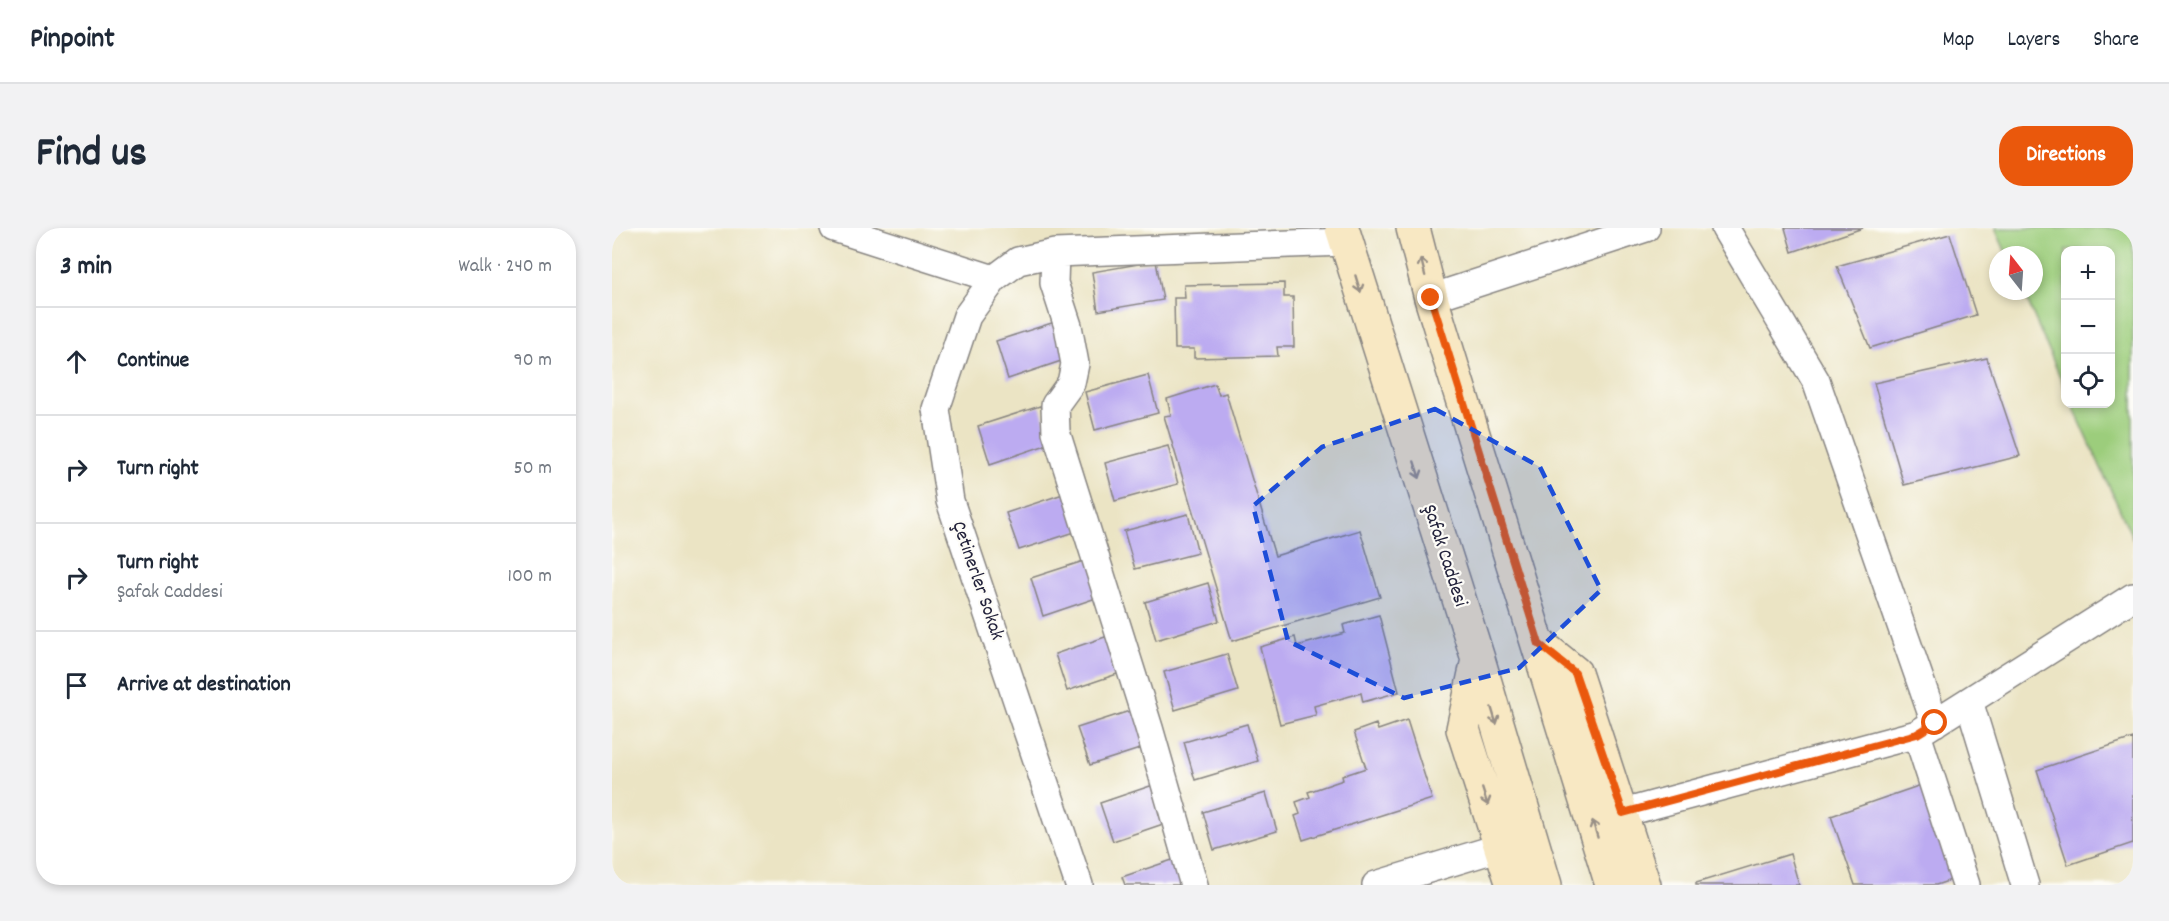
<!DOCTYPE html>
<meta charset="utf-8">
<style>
:root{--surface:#fff;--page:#f2f2f3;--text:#1f2937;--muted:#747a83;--line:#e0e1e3;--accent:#ea580c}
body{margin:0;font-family:Dekko,sans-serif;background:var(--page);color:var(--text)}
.controls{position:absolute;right:18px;top:18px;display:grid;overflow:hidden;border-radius:12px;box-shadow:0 3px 9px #0003}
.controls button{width:54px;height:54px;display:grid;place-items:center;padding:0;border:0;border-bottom:2px solid var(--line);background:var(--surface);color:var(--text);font:30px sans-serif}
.compass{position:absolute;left:1377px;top:18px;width:54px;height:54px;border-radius:50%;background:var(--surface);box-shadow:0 3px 9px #0003;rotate:343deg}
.stop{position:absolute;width:18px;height:18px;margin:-14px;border:4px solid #ea580c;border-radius:50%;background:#fff}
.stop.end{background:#ea580c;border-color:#fff;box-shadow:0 2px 6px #0008}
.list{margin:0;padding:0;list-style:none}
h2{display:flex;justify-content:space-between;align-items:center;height:78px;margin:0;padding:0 24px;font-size:26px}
h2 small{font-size:20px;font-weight:400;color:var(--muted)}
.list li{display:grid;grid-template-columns:39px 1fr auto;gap:18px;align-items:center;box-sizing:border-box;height:108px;padding:0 24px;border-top:2px solid var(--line)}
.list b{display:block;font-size:22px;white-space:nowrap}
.list p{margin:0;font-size:20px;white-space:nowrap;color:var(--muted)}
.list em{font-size:20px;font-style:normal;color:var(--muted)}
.icon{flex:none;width:33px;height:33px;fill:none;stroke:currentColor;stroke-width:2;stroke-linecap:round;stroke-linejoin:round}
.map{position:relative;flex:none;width:1521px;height:657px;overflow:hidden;border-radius:24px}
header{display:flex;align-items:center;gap:36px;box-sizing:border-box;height:84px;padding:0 30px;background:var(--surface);border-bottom:2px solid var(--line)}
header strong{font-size:28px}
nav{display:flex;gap:33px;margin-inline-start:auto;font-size:21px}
.intro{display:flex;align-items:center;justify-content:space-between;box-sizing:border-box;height:144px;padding:0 36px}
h1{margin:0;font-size:42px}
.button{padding:15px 27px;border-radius:24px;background:var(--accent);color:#fff;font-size:21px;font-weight:700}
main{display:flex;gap:36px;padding:0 36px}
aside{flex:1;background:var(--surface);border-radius:24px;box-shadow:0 3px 9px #0003}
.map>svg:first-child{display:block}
</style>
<header>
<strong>Pinpoint</strong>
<nav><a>Map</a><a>Layers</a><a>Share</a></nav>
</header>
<div class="intro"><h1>Find us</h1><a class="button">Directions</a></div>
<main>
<aside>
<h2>3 min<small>Walk · 240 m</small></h2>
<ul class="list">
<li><svg class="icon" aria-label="ahead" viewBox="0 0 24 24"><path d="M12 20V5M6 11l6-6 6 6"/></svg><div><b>Continue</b></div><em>90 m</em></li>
<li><svg class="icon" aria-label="right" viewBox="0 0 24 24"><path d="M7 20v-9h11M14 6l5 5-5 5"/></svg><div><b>Turn right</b></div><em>50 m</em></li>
<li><svg class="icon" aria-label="right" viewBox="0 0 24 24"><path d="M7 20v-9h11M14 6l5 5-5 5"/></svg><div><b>Turn right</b><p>Şafak Caddesi</p></div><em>100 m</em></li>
<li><svg class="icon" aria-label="arrive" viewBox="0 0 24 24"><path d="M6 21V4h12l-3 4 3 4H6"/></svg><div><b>Arrive at destination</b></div></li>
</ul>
</aside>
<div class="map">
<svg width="1521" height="657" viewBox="0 0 1521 657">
<rect width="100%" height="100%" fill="#fdfcf7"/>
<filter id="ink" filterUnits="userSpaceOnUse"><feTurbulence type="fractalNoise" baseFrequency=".0167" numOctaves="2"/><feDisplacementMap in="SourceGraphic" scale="12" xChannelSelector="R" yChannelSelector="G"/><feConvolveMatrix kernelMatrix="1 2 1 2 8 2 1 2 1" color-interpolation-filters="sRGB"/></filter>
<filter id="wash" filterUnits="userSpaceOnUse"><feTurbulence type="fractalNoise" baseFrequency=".008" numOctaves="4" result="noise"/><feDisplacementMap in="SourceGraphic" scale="24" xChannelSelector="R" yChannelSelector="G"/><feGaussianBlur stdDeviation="1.35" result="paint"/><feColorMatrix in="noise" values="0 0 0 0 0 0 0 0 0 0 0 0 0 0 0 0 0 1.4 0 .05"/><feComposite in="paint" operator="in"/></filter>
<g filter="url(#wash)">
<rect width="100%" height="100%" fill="#ebe4c4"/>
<path fill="#9ccd7c" stroke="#5f785c" stroke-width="1.5" d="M1383 0H1521V311L1460 176H1498V22H1454L1453 160 1411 63H1422V27H1395Z"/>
<g id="blocks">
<path fill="#bcabf1" d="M1173 0H1251L1180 24Z
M1338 6 1364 87 1258 120 1225 38Z
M544 33 551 72 486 83 480 44Z
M672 55V69H681L682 119H665L666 128 582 130V121H563L562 70H573L572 57Z
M446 93 458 130 396 151 384 113Z
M1375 130 1408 228 1292 257 1262 155Z
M536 147 546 185 483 202 473 164Z
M603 156 607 167 614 165 663 328 748 302 768 369 620 413 552 188 559 187 555 171Z
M428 178 440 215 378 236 366 198Z
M556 218 566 256 503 273 493 235Z
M457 264 469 302 407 322 394 285Z
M576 286 586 325 523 341 512 303Z
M481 330 493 367 431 388 419 350Z
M596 355 607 393 544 412 533 374Z
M767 387 787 464 751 474 749 465 702 478 704 487 668 496 648 419 683 409 685 418 733 405 731 397Z
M505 405 517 442 455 463 443 426Z
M615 426 626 463 563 482 552 444Z
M527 480 540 517 478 537 465 500Z
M795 492 820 571 691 612 683 588 688 586 684 574 698 569 696 564 731 552 730 548 754 540 742 504 764 496 766 502Z
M635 496 646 533 583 552 572 514Z
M1521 510V615L1456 637 1425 542Z
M550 554 563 592 501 613 488 575Z
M1312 556 1345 650 1324 657H1243L1219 588Z
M654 565 665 603 602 622 591 584Z
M1178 626 1187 657H1084V655Z
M572 628 581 657H513L510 649Z"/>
</g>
</g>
<g filter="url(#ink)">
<use href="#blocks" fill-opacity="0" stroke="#868380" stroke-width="1.5"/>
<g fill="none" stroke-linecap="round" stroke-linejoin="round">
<defs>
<path id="minor" d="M222 0 382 51
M1113 0 1204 153 1323 495
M443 25 442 55 456 98 463 136 459 155 443 177 444 204 537 500 582 657
M819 70 1034 0
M1357 473 1413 657
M1305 506 1354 657
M1011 585 1305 506 1521 369
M467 657 338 273 324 181 355 88 382 51 406 33 443 25 733 14
M764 657 889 619"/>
<path id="secondary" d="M730 0 866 431 933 657
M801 0 819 70 1000 657
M927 416 963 445 1032 657
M865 436 851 501 901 657"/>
</defs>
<use href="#minor" stroke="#868380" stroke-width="30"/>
<use href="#secondary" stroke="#868380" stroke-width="36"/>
<use href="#minor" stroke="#fff" stroke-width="27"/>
<use href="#secondary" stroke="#f8e8c3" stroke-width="33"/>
</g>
<defs><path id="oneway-shaft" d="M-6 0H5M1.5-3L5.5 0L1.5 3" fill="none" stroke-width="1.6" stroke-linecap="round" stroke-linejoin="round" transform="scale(1.5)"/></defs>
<g stroke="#988f86">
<use href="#oneway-shaft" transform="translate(811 39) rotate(-104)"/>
<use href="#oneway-shaft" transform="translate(746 56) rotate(73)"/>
<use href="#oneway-shaft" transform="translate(805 242) rotate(72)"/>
<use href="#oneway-shaft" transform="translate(882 488) rotate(73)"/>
<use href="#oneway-shaft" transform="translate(873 569) rotate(72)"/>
<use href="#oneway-shaft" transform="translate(983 601) rotate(-107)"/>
</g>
</g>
<g fill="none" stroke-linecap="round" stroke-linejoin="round" filter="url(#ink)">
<path stroke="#ea580c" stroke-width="8" d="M819 70 927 416 963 445 1011 585 1305 506 1323 495"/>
</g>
<path fill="#1d4ed8" fill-opacity="0.2" stroke="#1d4ed8" stroke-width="4.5" stroke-dasharray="12 8" stroke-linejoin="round" d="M823 181 928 239 989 362 907 440 792 470 676 413 641 278 710 219Z"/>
<g text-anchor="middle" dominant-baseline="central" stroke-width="4.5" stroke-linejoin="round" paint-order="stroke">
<g font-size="20" fill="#22223b" stroke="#fdfcf7">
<text transform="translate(832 328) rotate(72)">Şafak Caddesi</text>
<text transform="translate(365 353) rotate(71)">Çetinerler Sokak</text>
</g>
</g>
</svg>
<div class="controls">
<button>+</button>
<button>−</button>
<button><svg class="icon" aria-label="locate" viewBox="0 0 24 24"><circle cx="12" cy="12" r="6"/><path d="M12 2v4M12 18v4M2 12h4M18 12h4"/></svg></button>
</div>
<svg class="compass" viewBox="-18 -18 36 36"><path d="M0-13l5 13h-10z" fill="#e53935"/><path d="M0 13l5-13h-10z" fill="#747a83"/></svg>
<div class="stop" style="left:1323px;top:495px"></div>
<div class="stop end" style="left:819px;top:70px"></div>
</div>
</main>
